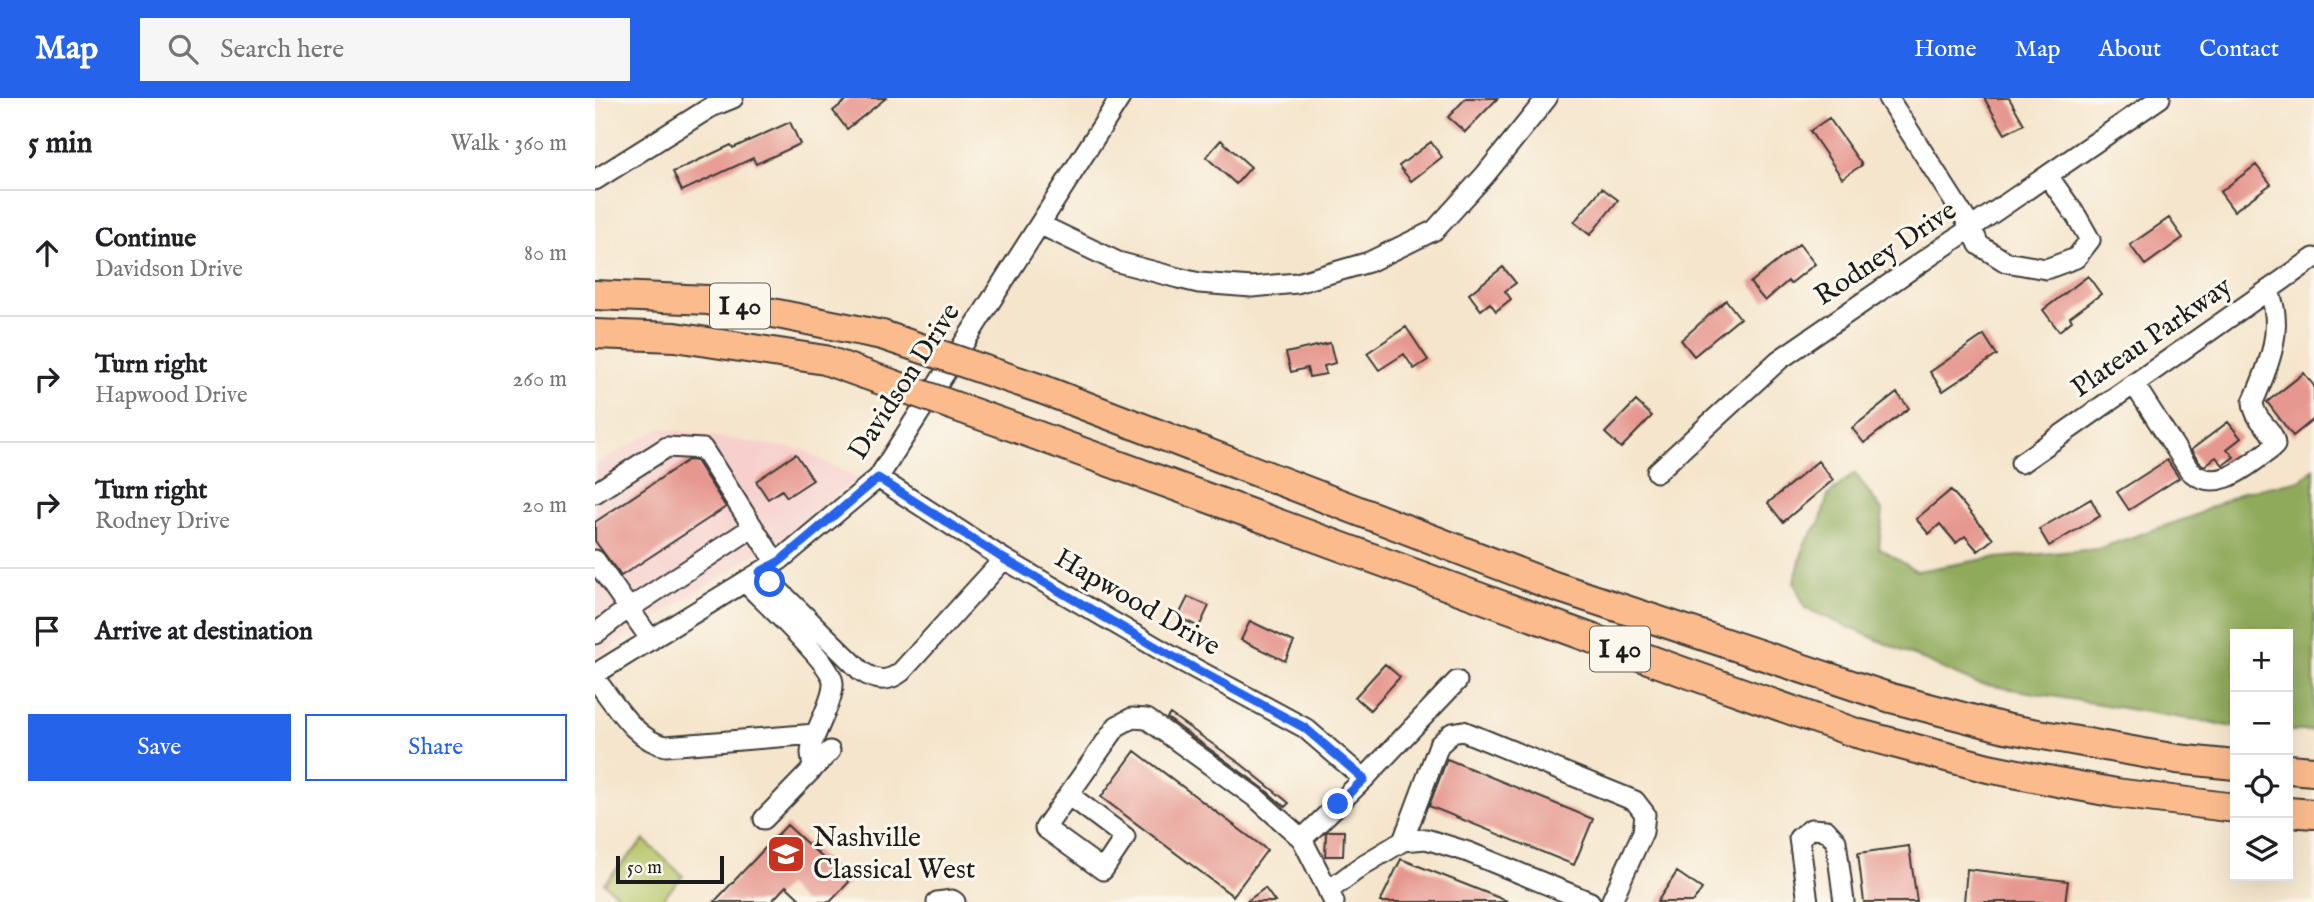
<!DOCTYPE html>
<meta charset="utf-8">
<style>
:root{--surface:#fff;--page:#f6f6f6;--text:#202124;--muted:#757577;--line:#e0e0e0;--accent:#2563eb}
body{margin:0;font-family:"IM FELL English",serif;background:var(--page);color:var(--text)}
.controls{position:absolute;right:21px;bottom:21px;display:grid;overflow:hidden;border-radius:0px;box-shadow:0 7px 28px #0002}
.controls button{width:63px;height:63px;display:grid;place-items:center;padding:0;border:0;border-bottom:2px solid var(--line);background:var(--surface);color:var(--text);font:35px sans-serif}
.scale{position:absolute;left:21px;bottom:18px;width:108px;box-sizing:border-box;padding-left:7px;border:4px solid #1c1c1c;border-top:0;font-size:19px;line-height:24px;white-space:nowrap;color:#1c1c1c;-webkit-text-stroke:5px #fbf7ec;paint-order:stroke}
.stop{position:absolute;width:21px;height:21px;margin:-16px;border:5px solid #2563eb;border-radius:50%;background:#fff}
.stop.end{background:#2563eb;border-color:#fff;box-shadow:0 2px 7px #0008}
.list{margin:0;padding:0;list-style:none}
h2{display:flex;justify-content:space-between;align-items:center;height:91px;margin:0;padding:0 28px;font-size:30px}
h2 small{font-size:23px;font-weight:400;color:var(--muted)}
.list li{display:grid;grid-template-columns:46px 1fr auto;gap:21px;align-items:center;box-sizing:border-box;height:126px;padding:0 28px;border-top:2px solid var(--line)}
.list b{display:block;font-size:26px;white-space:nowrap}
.list p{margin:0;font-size:23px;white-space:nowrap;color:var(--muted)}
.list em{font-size:23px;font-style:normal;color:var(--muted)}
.actions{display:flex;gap:14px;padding:21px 28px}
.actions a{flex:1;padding:16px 0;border:2px solid var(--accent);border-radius:0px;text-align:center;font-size:24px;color:var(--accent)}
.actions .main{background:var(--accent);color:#fff}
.icon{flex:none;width:38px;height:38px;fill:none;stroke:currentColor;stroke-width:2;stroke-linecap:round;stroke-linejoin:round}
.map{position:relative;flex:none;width:1719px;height:804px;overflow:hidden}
header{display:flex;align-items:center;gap:42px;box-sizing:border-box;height:98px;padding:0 35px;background:var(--accent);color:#fff}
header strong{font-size:33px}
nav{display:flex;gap:38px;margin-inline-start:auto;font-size:24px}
.search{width:490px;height:63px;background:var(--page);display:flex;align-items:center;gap:18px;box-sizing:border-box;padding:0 24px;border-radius:0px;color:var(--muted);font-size:26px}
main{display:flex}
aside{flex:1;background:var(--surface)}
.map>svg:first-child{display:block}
</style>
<header>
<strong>Map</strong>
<div class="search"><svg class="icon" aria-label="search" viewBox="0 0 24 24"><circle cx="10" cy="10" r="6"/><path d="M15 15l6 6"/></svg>Search here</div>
<nav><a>Home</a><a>Map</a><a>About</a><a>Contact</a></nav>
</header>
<main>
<aside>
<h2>5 min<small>Walk · 360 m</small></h2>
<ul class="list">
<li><svg class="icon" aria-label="ahead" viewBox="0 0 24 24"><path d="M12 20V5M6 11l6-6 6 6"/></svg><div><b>Continue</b><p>Davidson Drive</p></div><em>80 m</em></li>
<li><svg class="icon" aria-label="right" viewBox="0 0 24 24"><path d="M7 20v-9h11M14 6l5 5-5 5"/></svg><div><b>Turn right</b><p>Hapwood Drive</p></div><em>260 m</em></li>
<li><svg class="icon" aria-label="right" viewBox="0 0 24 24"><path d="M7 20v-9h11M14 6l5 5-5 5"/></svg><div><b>Turn right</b><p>Rodney Drive</p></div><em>20 m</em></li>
<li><svg class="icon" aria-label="arrive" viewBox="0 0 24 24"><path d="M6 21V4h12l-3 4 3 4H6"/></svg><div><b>Arrive at destination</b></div></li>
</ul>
<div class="actions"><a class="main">Save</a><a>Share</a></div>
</aside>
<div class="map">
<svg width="1719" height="804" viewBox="0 0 1719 804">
<rect width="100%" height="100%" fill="#fbf7ec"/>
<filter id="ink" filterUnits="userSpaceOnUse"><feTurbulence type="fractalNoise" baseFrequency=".0143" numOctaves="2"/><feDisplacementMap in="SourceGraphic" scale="14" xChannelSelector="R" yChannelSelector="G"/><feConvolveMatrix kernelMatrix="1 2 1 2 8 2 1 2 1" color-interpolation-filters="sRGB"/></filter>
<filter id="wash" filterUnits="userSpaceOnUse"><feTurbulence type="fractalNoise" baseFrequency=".00686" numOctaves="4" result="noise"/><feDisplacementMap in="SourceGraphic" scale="28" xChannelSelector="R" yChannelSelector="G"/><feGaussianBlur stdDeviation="1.57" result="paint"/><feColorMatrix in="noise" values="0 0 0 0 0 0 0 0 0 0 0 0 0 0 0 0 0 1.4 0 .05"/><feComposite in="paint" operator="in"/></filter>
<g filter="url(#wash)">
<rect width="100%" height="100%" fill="#f5e5cc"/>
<path fill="#f7d0ce" d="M65 330 208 352 262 381 186 440 0 560V366Z"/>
<path fill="#b6c567" stroke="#697042" stroke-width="2" d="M49 742 88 778 64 804H30L9 785Z"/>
<path fill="#90aa5c" stroke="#56633c" stroke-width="2" d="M1719 370V633H1693V536H1640V629L1380 585 1210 510 1199 484 1210 445 1225 424 1233 397 1260 375 1288 414 1284 450 1322 473 1390 461 1502 451 1596 419 1648 394 1706 382Z"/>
<g id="blocks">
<path fill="#e69890" d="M254 0H291L252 31 238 13Z
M871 0H903L870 34 853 19Z
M1389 0H1414L1429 26 1410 36Z
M1234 20 1267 67 1247 80 1215 33Z
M195 24 205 46 161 66 158 60 87 93 78 74 136 47 138 50Z
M626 42 656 69 641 86 611 59Z
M836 44 847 59 816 83 804 68Z
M1661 67 1676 86 1639 113 1625 94Z
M1007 90 1023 102 995 137 979 124Z
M1574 120 1588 140 1550 167 1535 147Z
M1204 146 1220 166 1195 186 1193 183 1170 203 1155 185Z
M908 169 921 185 910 193 916 201 901 213 895 205 886 212 874 196Z
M1493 178 1506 196 1475 219 1477 223 1464 233 1448 212Z
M1131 202 1145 220 1099 258 1086 242Z
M811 229 833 262 819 271 809 256 784 272 772 255Z
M1389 237 1402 257 1348 293 1335 274Z
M735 245 740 265 729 268 731 276 714 279 712 270 696 274 691 255Z
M1709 275 1719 288V321L1698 338 1672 304Z
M1302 295 1314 310 1269 345 1257 330Z
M1041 303 1057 318 1026 350 1010 335Z
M1633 324 1646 340 1632 351 1639 359 1628 367 1621 359 1609 368 1604 364 1596 352Z
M201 356 218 382 192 399 187 392 173 401 161 383Z
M93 362 101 363 131 409 26 478 0 443V424Z
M1572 362 1584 380 1534 412 1522 394Z
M1223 363 1238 382 1188 424 1173 405Z
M1356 392 1398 441 1383 453 1370 438 1361 445 1345 426 1334 436 1321 421Z
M1496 401 1505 418 1454 448 1444 431Z
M593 499 614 508 604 529 583 519Z
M655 523 699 544 690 563 646 542Z
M790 566 805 579 775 612 760 599Z
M575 616 646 666 694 705 690 709 668 690 572 620Z
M540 653 672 752 638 798 506 699Z
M852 661 998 721 979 767 834 708Z
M192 727 254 784 235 804H208L191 788 176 804H119Z
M733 733H749L748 758H730L731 735Z
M1314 748 1322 804H1269L1263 755Z
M806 761 912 803V804H785Z
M1372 771 1473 783 1470 804H1369Z
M1082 774 1107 791 1098 804H1062Z
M670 790 680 804H651Z"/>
</g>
</g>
<g filter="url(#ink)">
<use href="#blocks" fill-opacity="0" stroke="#3d3a36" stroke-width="2"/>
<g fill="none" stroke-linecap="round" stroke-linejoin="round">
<defs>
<path id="minor" d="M1293 0 1377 131 1384 147 1411 164 1451 171 1481 160 1495 142 1482 119 1453 78
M0 82 116 9 138 0
M446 127 523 164 583 180 604 185 657 189 702 185 774 164 840 132 890 77 952 0
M1539 286 1595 373C1623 397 1653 367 1676 351L1680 347C1679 329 1660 326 1658 304 1673 270 1691 228 1673 192
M1426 365 1719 160
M1062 374 1184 262 1565 0
M283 380 409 461 573 556 710 630 769 681
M0 395 72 349 108 351 181 465
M0 462 56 542
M165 474 266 573C280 583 292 585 306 574L409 461
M150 484C166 501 238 566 238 585 239 601 222 629 217 646L216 655 218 671
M0 536 23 518 158 429
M0 576 185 462 283 380 525 0
M0 581C19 604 40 643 71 648L220 636
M474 697 530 739 508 772 450 730 522 628 537 620 552 621 661 700 707 741 739 804
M169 721 235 653
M707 741 769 681 862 583
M808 743 844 647 857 635 868 633 1040 703 1050 716 1048 734 1016 804
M733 793 768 767 808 743 831 741 873 754 995 804
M342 804 357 802 360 804
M1213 804 1204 740 1216 731 1231 732 1241 743 1249 804"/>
<path id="highway" d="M0 197 113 202 287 237
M0 236 80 239 230 262 269 276
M449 292 956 487 1296 600 1410 630 1582 661 1640 667
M427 332 1086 573 1261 635 1393 670 1468 685 1521 695 1640 710
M1693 671 1719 673
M1693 714 1719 716"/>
</defs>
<use href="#minor" stroke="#3d3a36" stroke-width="23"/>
<use href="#highway" stroke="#3d3a36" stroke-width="32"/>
<use href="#minor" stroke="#fff" stroke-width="19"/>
<use href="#highway" stroke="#fbbb8d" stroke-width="28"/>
<defs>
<path id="highway-bridge" d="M287 237 449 292
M269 276 427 332"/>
</defs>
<use href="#highway-bridge" stroke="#3d3a36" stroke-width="32" stroke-linecap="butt"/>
<use href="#highway-bridge" stroke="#fbbb8d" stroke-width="28"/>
</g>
</g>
<g fill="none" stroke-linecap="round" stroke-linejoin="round" filter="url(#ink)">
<path stroke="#2563eb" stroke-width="9" d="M175 484 165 474 185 463 283 380 409 461 573 556 710 630 769 681 743 706"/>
</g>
<defs>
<symbol id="school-square" viewBox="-11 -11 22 22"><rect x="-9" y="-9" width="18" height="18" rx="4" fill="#c8321e" stroke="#fbf7ec"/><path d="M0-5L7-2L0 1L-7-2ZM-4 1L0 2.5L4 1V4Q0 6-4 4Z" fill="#fff"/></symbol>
</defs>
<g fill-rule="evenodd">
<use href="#school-square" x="169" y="734" width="44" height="44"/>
</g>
<g text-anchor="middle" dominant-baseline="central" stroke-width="6" stroke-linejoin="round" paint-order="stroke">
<g fill="#fbf7ec" stroke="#5f5e5a" stroke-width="2">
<rect x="115" y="185.5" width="60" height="45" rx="5"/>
<rect x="995" y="528.5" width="60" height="45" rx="5"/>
</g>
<g font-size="26" font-weight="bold" fill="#1c1c1c">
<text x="145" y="208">I 40</text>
<text x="1025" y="551">I 40</text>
</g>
<g font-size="28" fill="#1c1c1c" stroke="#fbf7ec">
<text transform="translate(1291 156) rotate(-34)">Rodney Drive</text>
<text transform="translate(1557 240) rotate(-35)">Plateau Parkway</text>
<text transform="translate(310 284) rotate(-57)">Davidson Drive</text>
<text transform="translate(542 505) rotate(30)">Hapwood Drive</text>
</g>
<g font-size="28" fill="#1c1c1c" stroke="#fbf7ec" text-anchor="start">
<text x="218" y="740">Nashville<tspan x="218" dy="32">Classical West</tspan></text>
</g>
</g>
</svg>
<div class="controls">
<button>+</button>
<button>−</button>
<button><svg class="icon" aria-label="locate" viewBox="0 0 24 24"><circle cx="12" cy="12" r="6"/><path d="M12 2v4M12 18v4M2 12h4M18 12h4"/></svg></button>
<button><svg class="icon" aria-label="layers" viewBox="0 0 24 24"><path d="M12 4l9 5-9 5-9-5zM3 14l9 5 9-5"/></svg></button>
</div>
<div class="scale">50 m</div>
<div class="stop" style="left:175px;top:484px"></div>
<div class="stop end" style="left:743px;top:706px"></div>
</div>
</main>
